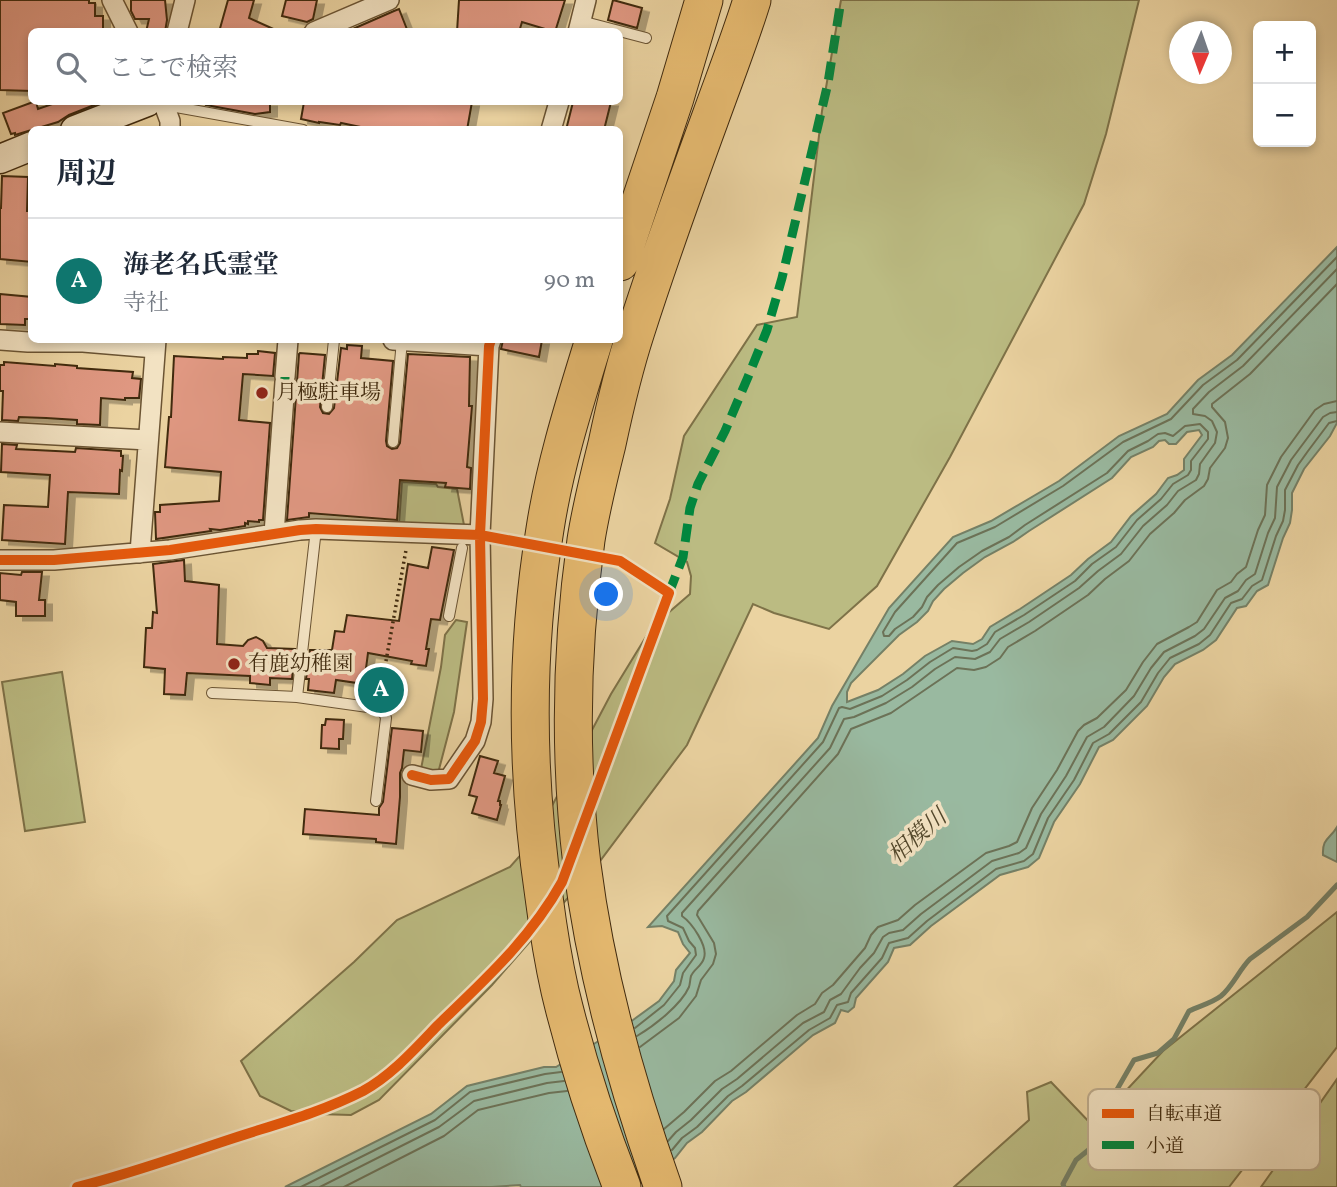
<!DOCTYPE html>
<html lang="ja">
<meta charset="utf-8">
<style>
:root{--surface:#fff;--page:#f6f6f7;--text:#1f2937;--muted:#747a83;--line:#e0e1e3;--accent:#0f766e}
body{margin:0;font-family:Vollkorn,"Noto Serif JP",serif;background:var(--page);color:var(--text)}
.controls{position:absolute;right:21px;top:21px;display:grid;overflow:hidden;border-radius:10px;box-shadow:0 4px 10px #0003}
.controls button{width:63px;height:63px;display:grid;place-items:center;padding:0;border:0;border-bottom:2px solid var(--line);background:var(--surface);color:var(--text);font:35px sans-serif}
.compass{position:absolute;left:1169px;top:21px;width:63px;height:63px;border-radius:50%;background:var(--surface);box-shadow:0 4px 10px #0003;rotate:182deg}
.you{position:absolute;left:607px;top:595px;width:24px;height:24px;margin:-18px;border:5px solid #fff;border-radius:50%;background:#1a73e8;box-shadow:0 0 0 10px #1a73e833}
.badge{display:grid;place-items:center;width:46px;height:46px;border-radius:50%;background:var(--accent);color:#fff;font-size:23px;font-weight:700}
.pin{position:absolute;translate:-50% -50%;border:4px solid #fff;box-shadow:0 2px 7px #0006}
.list{margin:0;padding:0;list-style:none}
h2{display:flex;justify-content:space-between;align-items:center;height:91px;margin:0;padding:0 28px;font-size:30px}
h2 small{font-size:23px;font-weight:400;color:var(--muted)}
.list li{display:grid;grid-template-columns:46px 1fr auto;gap:21px;align-items:center;box-sizing:border-box;height:126px;padding:0 28px;border-top:2px solid var(--line)}
.list b{display:block;font-size:26px;white-space:nowrap}
.list p{margin:0;font-size:23px;white-space:nowrap;color:var(--muted)}
.list em{font-size:23px;font-style:normal;color:var(--muted)}
.icon{flex:none;width:38px;height:38px;fill:none;stroke:currentColor;stroke-width:2;stroke-linecap:round;stroke-linejoin:round}
.map{position:relative;flex:none;width:1337px;height:1187px;overflow:hidden}
.search{position:absolute;background:var(--surface);box-shadow:0 4px 10px #0003;left:28px;top:28px;width:595px;height:77px;display:flex;align-items:center;gap:18px;box-sizing:border-box;padding:0 24px;border-radius:10px;color:var(--muted);font-size:26px}
.panel{position:absolute;background:var(--surface);box-shadow:0 4px 10px #0003;left:28px;top:126px;width:595px;height:217px;border-radius:10px}
.map>svg:first-child{display:block}
</style>
<div class="map">
<svg width="1337" height="1187" viewBox="0 0 1337 1187">
<defs>
<filter id="shadow"><feDropShadow dx="7" dy="4.5" stdDeviation="0" flood-color="#0004"/></filter>
</defs>
<rect width="100%" height="100%" fill="#ebd3a1"/>
<filter id="stains"><feTurbulence type="fractalNoise" baseFrequency=".00286" numOctaves="4"/><feColorMatrix values="0 0 0 0 .2 0 0 0 0 .09 0 0 0 0 .02 0 0 0 .5 -.17"/></filter>
<radialGradient id="worn" r=".72"><stop offset=".6" stop-color="#630" stop-opacity="0"/><stop offset="1" stop-color="#630" stop-opacity=".3"/></radialGradient>
<path fill="#bbbb82" stroke="#7e7248" stroke-width="2" d="M841 0H1139L1106 134 1084 204 950 457 877 586 829 629 774 613 753 604 687 745 600 861 492 985 379 1100 351 1115 317 1114 291 1111 260 1096 241 1061 354 962 397 920 510 867 534 840 611 694 652 627 690 594 691 576 687 562 655 543 670 499 684 436 757 325 797 317 822 111Z
M402 482 436 484 438 487 457 489 464 525 399 524Z
M456 620 467 622 454 712 437 777 421 769 441 667 445 635Z
M62 672 85 822 25 831 2 682Z
M1337 912V1047L1229 1187H954L1029 1120 1027 1092 1051 1082 1093 1126 1163 1051Z
M1337 1079V1187H1261Z"/>
<path fill="#99b9a0" stroke="#758066" stroke-width="2" fill-rule="evenodd" d="M1337 247V423L1330 436 1304 469 1292 493V510L1290 523 1283 538 1268 585 1257 591 1246 606 1237 608 1216 640 1203 650 1175 664 1164 677 1147 706 1113 740 1099 747 1080 784 1054 822 1039 858 1028 867 1000 875 931 926 910 945 894 948 888 962 856 998 854 1007 848 1012 841 1010 835 1023 813 1035 746 1092 732 1101 702 1132 687 1143 675 1158 635 1187H521L520 1185 492 1187H285L431 1114 467 1086 544 1067H556L633 1020 659 1001 674 981 676 970 690 953 683 944 678 932 662 926 648 927 818 738 832 706 889 608 953 537 991 521 1059 481 1119 436 1167 414 1198 380 1232 355ZM1199 430 1202 435 1184 459V470L1177 475 1168 478 1156 494 1131 516 1111 542 1088 559 1071 575 1020 609 990 627 982 639 973 644 952 641 925 656 903 674 878 690 847 702V692L851 683 899 635 917 622 928 611 933 601 944 589 963 573 985 557 1013 542 1029 531 1112 478 1131 457 1153 447 1159 441 1165 440 1169 444H1176L1187 432Z
M1337 827V862L1323 855C1322 838 1330 839 1337 827Z"/>
<g fill="none" stroke-linecap="round" stroke-linejoin="round">
<path stroke="#6c7257" stroke-width="2" d="M635 1028 664 1005 680 985 683 973 696 955 695 948 689 941 683 928 668 921 667 916 823 742 839 708 842 707 850 709 882 696 907 680 930 662 953 648 972 651 977 650 987 644 995 632 1024 615 1075 581 1092 564 1116 547 1137 520 1161 499 1173 484 1188 475 1191 470V461L1208 439V432L1200 424 1185 426 1173 436 1165 433 1158 434 1148 441 1128 451 1107 473 1025 525 1009 537 982 551 959 567 938 585 927 597 922 607 913 617 895 629 889 636H884L883 632 895 612 957 543 995 527 1063 486 1123 442 1171 419 1203 385 1237 360 1337 257
M637 1036C654 1026 681 1005 689 987 690 984 690 980 691 976 694 969 702 966 704 958 708 946 692 923 682 916V913L830 748 844 719 854 717 886 703 912 687 935 669 955 657 975 659 990 652 1000 639 1029 622 1079 588 1098 571 1121 554 1143 526 1167 505 1178 491 1196 480 1199 474 1200 464 1215 443 1217 432 1212 421 1205 416 1193 414V409L1209 392 1243 366 1337 269
M640 1047 679 1018 696 996 701 980 713 964 716 954 714 943 697 915 698 911 838 754 851 729 891 713 957 668 974 670 986 667 1000 658 1008 647 1035 631 1088 595 1105 579 1129 561 1150 534 1174 513 1185 500 1204 486 1208 479 1210 468 1225 448 1228 438 1225 422 1212 407V404L1250 374 1337 284
M664 1129 684 1112 715 1081 731 1071 797 1015 815 1004 822 993 833 985 865 948 871 935 878 927 898 920 915 905 986 853 1009 846 1017 842 1032 808 1057 770 1078 731 1084 725 1097 718 1126 690 1143 662 1157 644 1189 627 1197 622 1217 590 1231 582 1237 574 1246 567 1258 530 1265 515 1267 485 1281 457 1315 410 1324 404 1337 401
M668 1141 676 1132 691 1120 722 1089 737 1079 803 1023 824 1012 830 1000 841 994 860 968 874 953 883 937 889 933 903 930 921 914 992 861 1019 853 1026 848 1041 814 1066 776 1087 737 1104 727 1134 696 1151 668 1164 652 1195 636 1204 629 1225 598 1238 591 1246 580 1255 574 1268 533 1275 518 1277 487 1291 460 1323 417 1330 413 1337 412
M672 1150 682 1138 697 1127 728 1096 742 1086 809 1030 830 1018 837 1005 848 1002 851 993 882 958 889 943 908 938 927 921 996 869 1024 861 1033 854 1048 818 1074 780 1093 743 1109 734 1141 702 1158 673 1170 658 1199 644 1210 635 1231 603 1242 599 1252 586 1262 580 1276 536 1283 521 1285 510V490L1298 465 1308 451 1329 423 1337 421
M301 1187 435 1120 470 1092 545 1074 561 1072
M320 1187 439 1127 474 1101 547 1083 564 1081
M344 1187 444 1136 478 1110 549 1093 567 1091"/>
<path stroke="#758066" stroke-width="5" d="M1064 1187 1063 1184 1076 1160 1107 1135 1115 1123 1117 1107 1115 1093 1134 1060 1158 1053 1174 1039 1189 1011C1199 1006 1212 1003 1221 996 1233 986 1239 970 1250 959L1307 917 1337 885"/>
</g>
<path fill="#e09882" stroke="#402a0e" stroke-width="2" filter="url(#shadow)" d="M0 0H89V3H95V16H103V32H32V91L0 90Z
M131 0H165L167 20 165 32H146L149 19H135L131 11Z
M228 0H254L249 18 280 32H219Z
M286 0H317L313 19 307 22 282 16Z
M459 0H565L555 32 522 22 519 32H457Z
M613 0 642 8 637 28 608 20Z
M399 9 408 32H346L394 11Z
M33 102H36L38 109 58 102H102L69 115 58 122 15 135V133L11 134 3 113Z
M207 102H270V112L255 114 206 105Z
M304 102H472L467 130H375L341 123 340 125 319 122V123L301 119Z
M573 102H611L604 130H566Z
M2 176 28 177 27 211H32V262L0 259V208H1Z
M0 294 32 297V319H25V325L0 324Z
M503 340H542L539 357 501 349Z
M347 345 362 346 361 358 393 361 386 441 387 446 392 449 397 448 400 443 408 354 470 357 469 406H472L467 467 471 468 470 489 445 487 446 483 400 480 397 520 309 513V517L287 520 299 354 300 353 325 355 320 407 323 413 329 414 334 408 341 348 347 349Z
M258 351 275 353 273 376 243 374 239 420 270 423 263 520H259V522L248 521V524L245 523V526L220 530 210 529 211 531 156 539 155 512H160V505L219 501 221 472 165 467 169 417H171L174 356 223 359V357L247 358V354H258Z
M4 362 55 366V364L77 366V368L133 372 132 378 141 379 139 398H125V400L101 398 100 425 77 424V420L46 418 19 417 18 421 2 420 3 391H0V365H4Z
M2 444 17 445 16 449 75 452 76 448 121 451V456H123L122 471 120 470 119 494 68 492 65 544 2 540 4 505 48 507 50 475 1 472Z
M432 547 454 550 440 620 431 619 426 649H429L426 666 411 664 412 661 368 653 364 684 336 680 334 693 308 690 309 679H306L310 650H332L335 631 344 632 347 615 399 621 408 564 428 568Z
M184 560 185 581 219 585 217 644 243 646 248 640 256 637 263 641 267 648 295 649 292 679 270 678V685L250 683V676L187 673 185 695 164 694 165 669 144 667 146 628H152L153 612 157 613 153 564Z
M22 572H42L39 600H45V616H16V602L0 600V573L21 575Z
M326 719 344 720 343 739H339V749L321 748 322 725H325Z
M392 728 423 731 421 752 404 750 402 768 400 773V797L396 844 376 842V839L303 834 305 809 379 815V808L383 802Z
M480 756 498 761 494 773 505 776 498 801H500V805H501L497 820 472 813 477 797 469 795Z"/>
<g fill="none" stroke-linecap="round" stroke-linejoin="round">
<defs>
<path id="lane" d="M581 21 646 38
M165 105 303 130
M327 407 334 340
M393 442 402 340
M316 529 297 697 375 708 384 713 386 718 376 801
M449 616 462 548
M212 693 297 697"/>
<path id="street" d="M112 0 128 32
M177 32 185 0
M314 32 389 0
M578 32 586 0
M163 102 170 121V130
M551 130 559 102
M0 340 28 342H83L155 348
M393 340 489 346
M285 377 288 340
M0 432 148 440
M274 534 285 382
M140 553 156 340
M0 560H54L170 550 300 530 316 529 480 535
M412 775 431 780 449 779 475 741 481 722 483 699 480 535 489 346 491 340"/>
<path id="secondary" d="M75 130 147 102
M0 159 32 146"/>
<path id="highway" d="M620 262 675 98 704 0
M594 340C575 402 555 464 545 529 525 651 526 775 544 897 548 928 553 960 560 991 576 1058 597 1123 622 1187
M663 1187C626 1083 596 975 582 865 569 758 571 648 586 540 591 508 599 476 607 444 615 406 624 368 636 331 659 259 685 187 711 116 725 77 740 39 752 0"/>
</defs>
<use href="#lane" stroke="#6b5433" stroke-width="12"/>
<use href="#street" stroke="#6b5433" stroke-width="22"/>
<use href="#secondary" stroke="#402a0e" stroke-width="31"/>
<use href="#highway" stroke="#402a0e" stroke-width="39"/>
<path stroke="#402a0e" stroke-width="3.5" stroke-dasharray="2 3.5" stroke-linecap="butt" d="M384 672 406 550"/>
<use href="#lane" stroke="#f2e2c2" stroke-width="10"/>
<use href="#street" stroke="#f2e2c2" stroke-width="19"/>
<use href="#secondary" stroke="#f2e2c2" stroke-width="28"/>
<use href="#highway" stroke="#e6ba70" stroke-width="37"/>
<path stroke="#00873e" stroke-width="9" stroke-dasharray="18 9" stroke-linecap="butt" d="M285 382V377
M669 593 683 557 690 508 698 484 725 431 748 377 767 330 782 278 828 83 841 0"/>
<defs>
<path id="cycleway" d="M0 560H54L170 550 300 530 316 529 480 535 620 561 669 593 562 882C531 938 484 981 438 1025 415 1049 392 1075 363 1091 322 1112 277 1124 234 1138 182 1155 130 1174 77 1187
M412 775 431 780 449 779 475 741 481 722 483 699 480 535 489 346 491 340"/>
</defs>
<use href="#cycleway" stroke="#f2e2c2" stroke-width="15"/>
<use href="#cycleway" stroke="#e8590c" stroke-width="10"/>
</g>
<g fill="#8f2418" stroke="#f2e2c2" stroke-width="2.5">
<circle cx="262" cy="393" r="7"/>
<circle cx="234" cy="664" r="7"/>
</g>
<g text-anchor="middle" dominant-baseline="central" stroke-width="7" stroke-linejoin="round" paint-order="stroke">
<g font-size="21" fill="#402a0e" stroke="#f2e2c2" text-anchor="start">
<text x="276" y="393">月極駐車場</text>
<text x="248" y="664">有鹿幼稚園</text>
</g>
<g font-size="23" font-style="italic" fill="#52472b" stroke="#f2e2c2">
<text transform="translate(918 837) rotate(-41)">相模川</text>
</g>
</g>
<rect x="1088" y="1089" width="232" height="81" rx="10" fill="#f2e2c2" stroke="#bdab8c" stroke-width="2"/>
<rect x="1102" y="1109" width="32" height="9" fill="#e8590c"/>
<rect x="1102" y="1141" width="32" height="8" fill="#00873e"/>
<g font-size="19" fill="#402a0e">
<text x="1146" y="1120">自転車道</text>
<text x="1146" y="1152">小道</text>
</g>
<rect width="100%" height="100%" filter="url(#stains)"/>
<rect width="100%" height="100%" fill="url(#worn)"/>
</svg>
<div class="controls">
<button>+</button>
<button>−</button>
</div>
<svg class="compass" viewBox="-18 -18 36 36"><path d="M0-13l5 13h-10z" fill="#e53935"/><path d="M0 13l5-13h-10z" fill="#747a83"/></svg>
<div class="you"></div>
<div class="pin badge" style="left:381px;top:690px">A</div>
<div class="search"><svg class="icon" aria-label="search" viewBox="0 0 24 24"><circle cx="10" cy="10" r="6"/><path d="M15 15l6 6"/></svg>ここで検索</div>
<section class="panel">
<h2>周辺<small></small></h2>
<ul class="list">
<li><span class="badge">A</span><div><b>海老名氏霊堂</b><p>寺社</p></div><em>90 m</em></li>
</ul>
</section>
</div>
